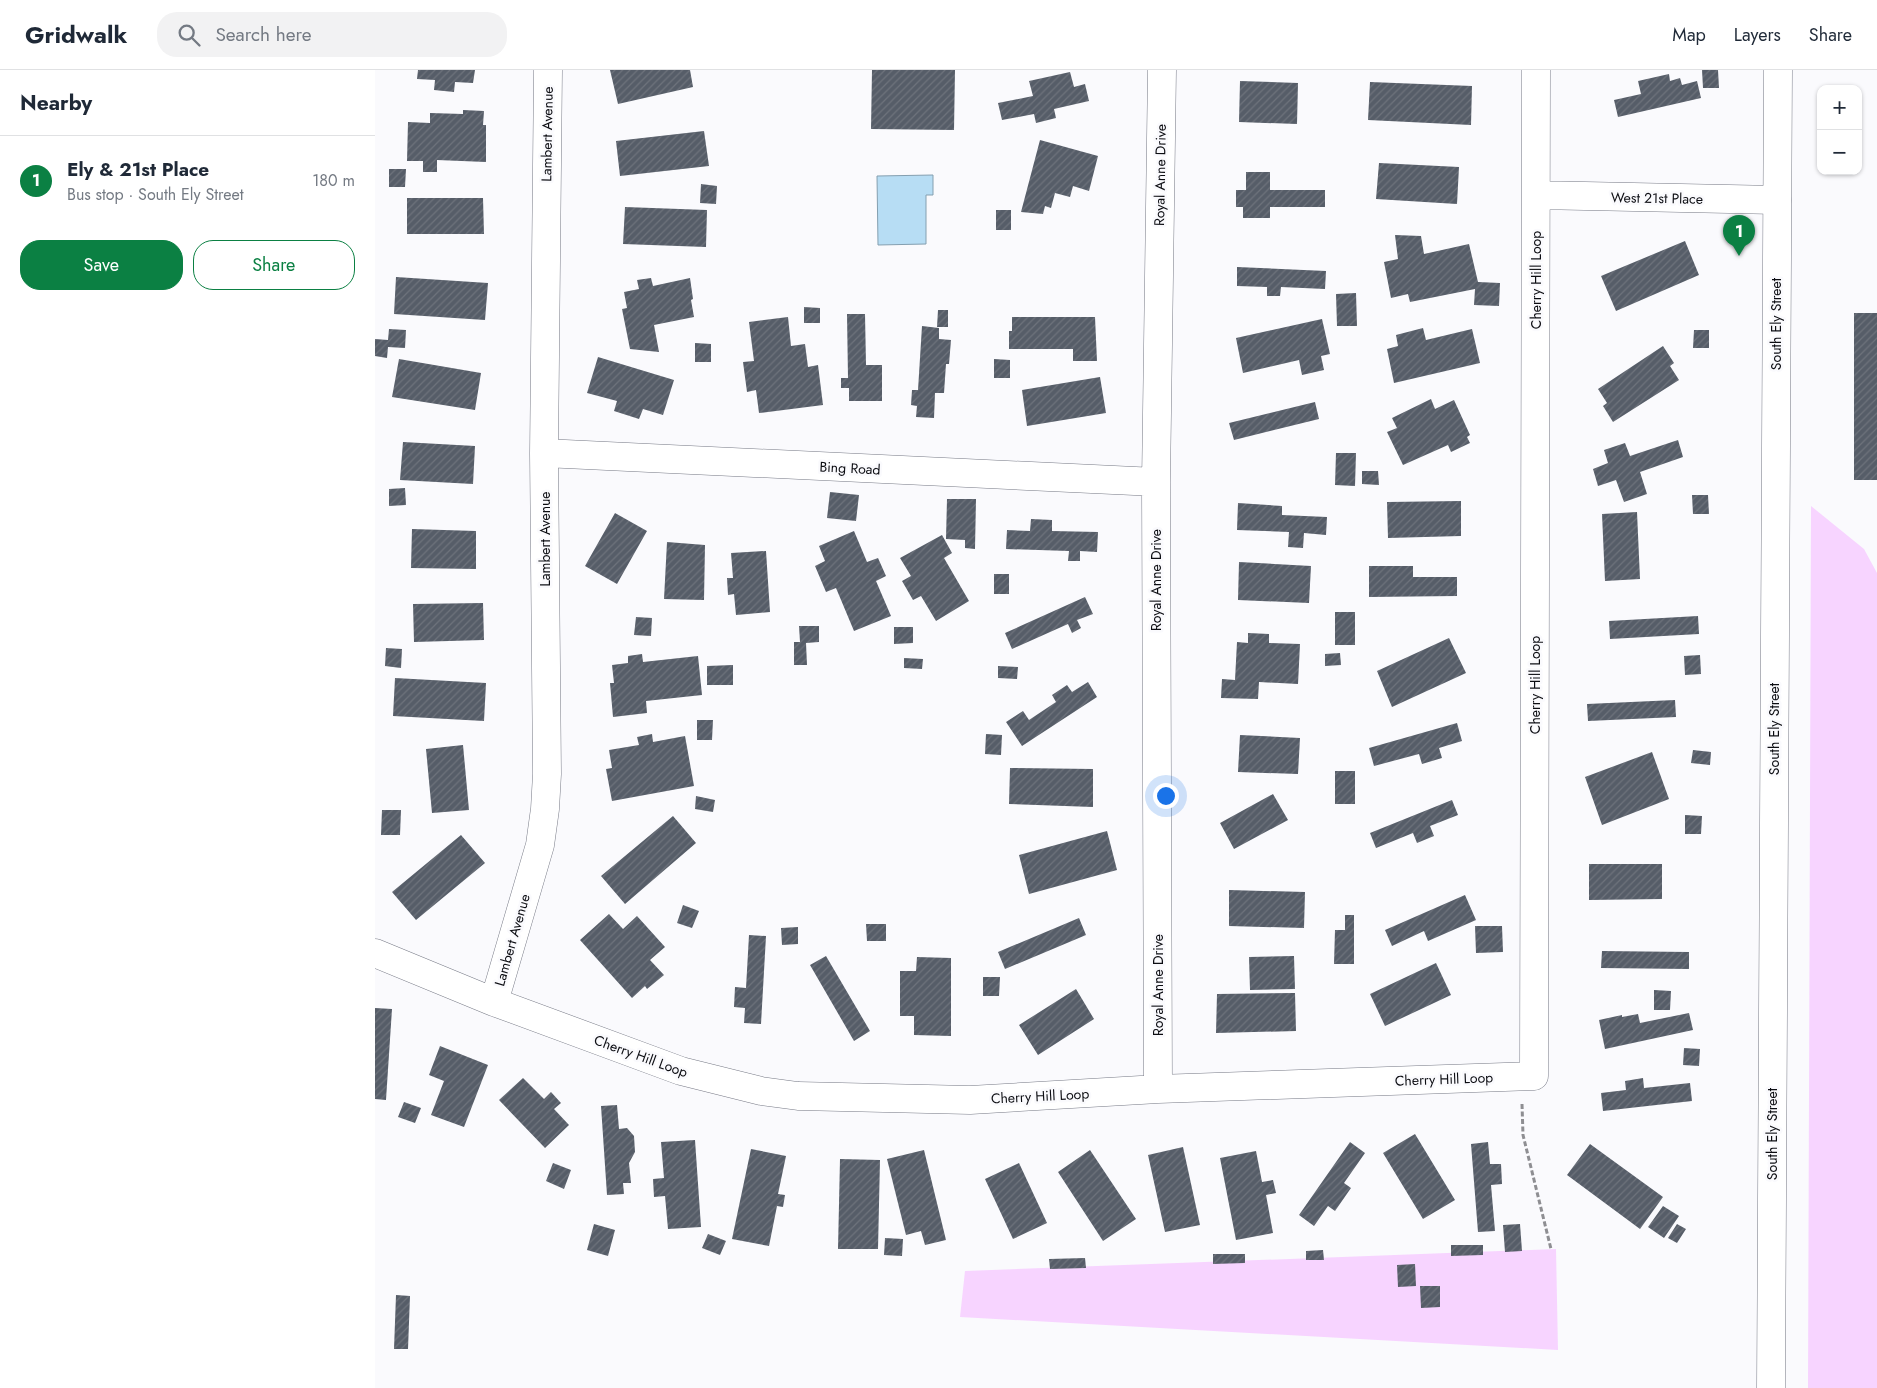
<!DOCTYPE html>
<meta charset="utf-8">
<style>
:root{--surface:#fff;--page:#f2f2f3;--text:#1f2937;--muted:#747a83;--line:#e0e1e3;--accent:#0b8043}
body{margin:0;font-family:Jost,sans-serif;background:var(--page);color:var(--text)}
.controls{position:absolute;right:15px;top:15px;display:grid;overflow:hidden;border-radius:10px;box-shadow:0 1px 4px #0004}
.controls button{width:45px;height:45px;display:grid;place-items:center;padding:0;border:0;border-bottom:1px solid var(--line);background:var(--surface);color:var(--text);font:25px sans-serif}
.you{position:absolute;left:790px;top:725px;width:18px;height:18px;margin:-12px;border:4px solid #fff;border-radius:50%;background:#1a73e8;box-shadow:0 0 0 8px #1a73e833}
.badge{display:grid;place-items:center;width:32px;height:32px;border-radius:50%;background:var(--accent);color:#fff;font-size:16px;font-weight:700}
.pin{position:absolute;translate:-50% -41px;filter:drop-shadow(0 1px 2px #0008)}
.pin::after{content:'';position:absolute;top:26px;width:18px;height:15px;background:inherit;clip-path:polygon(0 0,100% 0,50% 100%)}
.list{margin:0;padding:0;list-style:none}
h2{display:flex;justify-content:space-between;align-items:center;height:65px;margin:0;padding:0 20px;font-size:21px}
h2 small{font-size:16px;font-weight:400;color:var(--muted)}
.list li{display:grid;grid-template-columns:32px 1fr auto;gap:15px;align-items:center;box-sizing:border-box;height:90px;padding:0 20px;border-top:1px solid var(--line)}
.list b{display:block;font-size:19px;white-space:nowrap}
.list p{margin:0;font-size:16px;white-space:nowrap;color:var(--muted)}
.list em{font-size:16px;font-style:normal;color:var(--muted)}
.actions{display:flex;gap:10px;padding:15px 20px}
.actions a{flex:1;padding:11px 0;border:1px solid var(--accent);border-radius:20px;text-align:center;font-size:18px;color:var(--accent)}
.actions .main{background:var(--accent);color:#fff}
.icon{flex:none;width:28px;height:28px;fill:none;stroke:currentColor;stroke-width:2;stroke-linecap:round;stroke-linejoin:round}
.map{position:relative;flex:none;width:1502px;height:1318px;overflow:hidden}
header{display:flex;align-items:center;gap:30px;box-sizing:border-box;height:70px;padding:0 25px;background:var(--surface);border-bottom:1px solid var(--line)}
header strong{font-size:24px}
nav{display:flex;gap:28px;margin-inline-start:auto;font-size:18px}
.search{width:350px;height:45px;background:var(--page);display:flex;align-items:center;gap:12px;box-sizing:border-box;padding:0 18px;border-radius:20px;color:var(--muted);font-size:19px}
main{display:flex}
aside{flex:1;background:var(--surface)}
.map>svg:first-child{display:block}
</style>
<header>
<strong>Gridwalk</strong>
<div class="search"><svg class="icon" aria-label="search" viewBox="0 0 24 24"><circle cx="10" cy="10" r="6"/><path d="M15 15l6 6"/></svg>Search here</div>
<nav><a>Map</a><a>Layers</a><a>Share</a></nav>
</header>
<main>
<aside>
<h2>Nearby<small></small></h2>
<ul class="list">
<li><span class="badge">1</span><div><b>Ely &amp; 21st Place</b><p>Bus stop · South Ely Street</p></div><em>180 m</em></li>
</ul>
<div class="actions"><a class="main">Save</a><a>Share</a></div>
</aside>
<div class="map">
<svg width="1502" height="1318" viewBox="0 0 1502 1318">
<defs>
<pattern id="building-hatch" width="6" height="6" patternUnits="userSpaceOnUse" patternTransform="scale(1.25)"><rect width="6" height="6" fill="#565d68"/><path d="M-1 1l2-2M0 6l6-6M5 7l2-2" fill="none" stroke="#6e737c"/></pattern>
</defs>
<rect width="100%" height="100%" fill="#fafafd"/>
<path fill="#f7d4ff" d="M1436 436 1489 479 1502 503V1318H1433Z
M1181 1179 1183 1280 585 1247 590 1201Z"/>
<path fill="#b7ddf4" stroke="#849fb0" d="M558 105V125H551V174L503 175 502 106Z"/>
<path fill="url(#building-hatch)" d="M43 0H100L98 13 80 12 79 22 59 20 60 10 42 9Z
M235 0H315L318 17 243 34Z
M497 0H580L579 60 496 59Z
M1327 0H1343L1344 18H1328Z
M695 2 699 17 710 14 714 31 679 39 681 48 661 53 659 44 627 50 623 33 658 26 654 11Z
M1294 4 1295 11 1305 8 1307 15 1322 11 1326 28 1243 47 1239 30 1266 24 1263 11Z
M865 11 923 13 922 54 864 52Z
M995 12 1097 16 1096 55 993 50Z
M88 40 109 41 108 55H111V92L62 90V102H48V91H32L33 52 55 53V43L88 44Z
M329 61 334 96 245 106 241 71Z
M665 70 723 86 714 121 698 116 695 127 680 123 676 138 670 136 668 144 646 142Z
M1004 93 1084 97 1082 134 1001 129Z
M14 99H31L30 117H14Z
M871 102H895V120H950V137H895V148H868V137H861V120H871Z
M326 114 342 116 341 134 325 133Z
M32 128H108L109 164H32Z
M250 137 332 140 331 177 248 174Z
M621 140H636V160H621Z
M1020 165 1046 166 1049 184 1094 174 1103 212 1125 213 1124 236 1099 235 1100 219 1035 232 1033 224 1016 228 1009 192 1023 189Z
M1310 171 1324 205 1241 241 1226 206Z
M862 197 951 201 950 219 906 217 905 226H892V217L862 216Z
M21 207 113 213 110 250 19 244Z
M276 208 278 216 315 208 318 229 316 230 319 247 279 255 284 282 255 279 247 239 252 238 249 222 264 219 262 210Z
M981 223 982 256H962L961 224Z
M429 237 445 238V253H429Z
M563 240H573V257H562Z
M1479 243H1502V410H1479Z
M472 244H490L491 295H507V331H474V318H466V308H473Z
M413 247 416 276 430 274 433 297 443 295 448 335 384 343 381 320 372 322 368 292 379 291 374 252Z
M637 247H720L722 291H698V279H634V261H637Z
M947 249 955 284 946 286 949 300 927 305 924 290 868 303 861 268Z
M547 256 564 258V269L576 270 574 294H571L569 323H560L559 348 541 347 542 336 536 335 537 320H543Z
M1048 258 1051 270 1097 259 1105 293 1019 313 1012 279 1023 276 1021 265Z
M14 259 31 260 30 278 13 277 12 288 0 286V269L13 270Z
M1319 260H1334V278H1318Z
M320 273 336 274V292H320Z
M1288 276 1299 293 1295 296 1304 310 1238 352 1228 336 1232 333 1223 319Z
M223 287 299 310 288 345 268 339 264 349 239 341 242 331 212 323Z
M24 289 106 303 100 340 17 327Z
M619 289 635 290V308H619Z
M725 307 731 343 652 356 647 320Z
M1056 329 1060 339 1079 330 1095 365 1092 367 1095 373 1076 382 1073 375 1028 395 1012 362 1022 358 1017 348Z
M940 332 944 349 859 370 854 353Z
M1303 370 1308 387 1265 402 1272 424 1249 432 1241 410 1223 416 1218 399 1233 393 1229 380 1250 373 1255 386Z
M28 372 100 376 98 414 25 410Z
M961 383H981L980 416 960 415Z
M987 401H1003L1004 415 987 414Z
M30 418 31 435 14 436V419Z
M455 422 484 425 481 451 452 448Z
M1317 425H1333L1334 444H1318Z
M572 429H601L600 479 590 478V470L571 469Z
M1086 431V466L1013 468 1012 432Z
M863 433 907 436V445L952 447 951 465 929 463 928 478 913 477 914 462 862 460Z
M1262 442 1265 509 1230 511 1227 444Z
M240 443 272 461 242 514 210 496Z
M656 449 677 450V461L723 462 722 482 705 481V491H693L694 481 631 479 632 460 655 461Z
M37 459 101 461V499L36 498Z
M479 461 492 492 503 488 511 506 501 511 516 546 479 561 461 518 451 522 440 496 450 491 444 476Z
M567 465 577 483 569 488 594 531 561 551 546 526 538 530 527 511 536 506 525 488Z
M292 472 330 475 329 530 289 529Z
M391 481 395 542 361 545 359 524 353 525 352 508H358L356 483Z
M864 492 936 496 934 533 863 530Z
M994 496H1038V507H1082V526L994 527Z
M619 504H634V524H619Z
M710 527 718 544 702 550 706 558 697 563 693 554 637 579 630 563Z
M108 533 109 570 39 572 38 534Z
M960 542H980V575H960Z
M1323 546 1324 564 1235 569 1234 551Z
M261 547 277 548 276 566 259 565Z
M424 556H444V572L431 573 432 595H419V572H425Z
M519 557H538V573L519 574Z
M873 563 894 564V573L925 574 923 614 884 612 883 629 846 628 847 609 860 610 862 572 873 573Z
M1074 568 1091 603 1017 637 1002 601Z
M11 578 27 579 26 598 10 596Z
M965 583 966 595 950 596V584Z
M267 584 268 592 323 586 327 625 271 631 272 643 238 647 235 613H239L237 595 253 593V586Z
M1325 585 1326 604 1310 605 1309 586Z
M529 588 548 589 547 599 529 598Z
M358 595V615H332V596Z
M623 596 643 597 642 609 623 608Z
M20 608 111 613 109 651 18 646Z
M713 612 722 627 647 676 631 652 648 641 654 650 681 632 677 625 692 615 697 622Z
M1300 630 1301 647 1213 651 1212 634Z
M322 650H338L337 670H322Z
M1082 653 1087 671 1064 678 1067 688 1047 694 1044 684 999 696 994 678Z
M277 664 278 672 310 666 319 716 237 731 231 699 237 698 234 680 264 675 262 667Z
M611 664 627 665 626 685 610 684Z
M865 665 925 668 923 704 863 702Z
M88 675 94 740 57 743 51 679Z
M1318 680 1336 682 1335 695 1316 693Z
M1277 682 1294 729 1227 755 1210 707Z
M635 698 718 699V737L634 734Z
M960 701H980V734H960Z
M898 724 913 750 859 779 845 753Z
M321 726 340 730 338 742 320 739Z
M1077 730 1083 745 1055 756 1059 766 1042 773 1038 763 1001 778 995 763Z
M7 740H26L25 765H6Z
M1310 745 1327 746 1326 764H1310Z
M298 746 321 773 250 834 226 806Z
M732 761 742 800 654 824 644 785Z
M86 765 110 793 41 850 17 822Z
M1214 794H1287V829L1214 830Z
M854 820 930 822 929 858 854 856Z
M1090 825 1101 850 1053 871 1049 861 1017 876 1010 860Z
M308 835 324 841 317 858 302 853Z
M234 844 248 859 262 846 290 877 275 890 289 905 272 919 270 916 257 928 205 870Z
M970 845H979V894H959L960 860H970Z
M704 848 711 865 630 899 623 882Z
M491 854H511V871H492Z
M1100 856H1127L1128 882 1101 883Z
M423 857V874L407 875 406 858Z
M374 865 391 866 386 954 369 953 370 938 359 937 360 917 371 918Z
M1227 881 1314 882V899L1226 898Z
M451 886 495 961 479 971 435 895Z
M919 886 920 919 875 920 874 887Z
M542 887 576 888V966L539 965V946H525V901H541Z
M1061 893 1076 925 1010 956 995 924Z
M608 907H625L624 926H608Z
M701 919 719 949 663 985 644 955Z
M1279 920 1296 921 1295 940H1279Z
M920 923 921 961 841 963 842 924Z
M0 938 17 939 11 1030 0 1029Z
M1314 943 1318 960 1230 979 1224 950 1247 945V947L1263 944 1265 953Z
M65 976 113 995 89 1057 56 1045 69 1011 54 1005Z
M1309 978 1325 979 1324 996 1308 995Z
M148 1008 169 1029 176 1022 186 1033 179 1039 194 1055 170 1078 124 1030Z
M1268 1008 1269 1018 1315 1013 1317 1031 1228 1041 1226 1023 1251 1020 1250 1011Z
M29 1032 46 1038 40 1053 23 1047Z
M242 1035 244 1059 252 1058 259 1066 260 1082 254 1093 256 1113H248L249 1124 232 1125 226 1036Z
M1040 1064 1080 1130 1048 1149 1008 1083Z
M320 1070 326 1157 293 1159 290 1126 279 1127 278 1109 289 1108 286 1072Z
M975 1072 990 1083 969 1113 976 1118 960 1141 953 1136 939 1156 924 1145Z
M1113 1072 1115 1094H1126L1127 1114 1116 1115 1120 1161 1103 1162 1096 1074Z
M1215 1074 1288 1127 1265 1159 1192 1105Z
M808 1077 825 1155 790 1162 773 1085Z
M376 1079 411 1086 403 1124 410 1125 408 1137 402 1136 394 1176 357 1169Z
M549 1080 571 1170 550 1175 546 1161 531 1165 512 1089Z
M715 1080 761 1149 728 1171 683 1102Z
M881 1081 887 1112 898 1110 901 1123 891 1125 898 1163 861 1170 845 1088Z
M465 1089 505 1090 503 1179H463Z
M178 1093 196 1100 189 1119 171 1111Z
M644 1093 672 1153 638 1169 610 1109Z
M1288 1136 1304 1146 1289 1168 1273 1157Z
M219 1154 240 1160 233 1186 212 1180Z
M1145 1154 1147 1181 1130 1182 1128 1155Z
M1302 1154 1311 1159 1302 1173 1293 1168Z
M333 1164 351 1171 345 1185 327 1178Z
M510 1168 528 1169 527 1186 509 1185Z
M1076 1175H1108V1185L1076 1186Z
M948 1180 949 1190H931V1181Z
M838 1184H870V1193L838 1194Z
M710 1188 711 1198 675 1199 674 1189Z
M1040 1194 1041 1216 1023 1217 1022 1195Z
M1045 1216H1065V1237L1046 1238Z
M21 1225 35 1226 33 1279H19Z"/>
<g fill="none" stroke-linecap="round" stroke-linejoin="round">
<defs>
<path id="minor" d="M1162 125 1402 130
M169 383 781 412
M0 883 119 932 306 1001 386 1021 423 1026 595 1030 783 1019 1159 1006 1161 0
M119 932 165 775 170 739 172 704 169 383 173 0
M783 1019 781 412 787 0"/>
<path id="tertiary" d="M1396 1318 1403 0"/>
</defs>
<use href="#minor" stroke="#777a86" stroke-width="29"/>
<use href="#tertiary" stroke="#777a86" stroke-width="29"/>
<path stroke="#8e8e92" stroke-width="3" stroke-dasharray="5 2.5" stroke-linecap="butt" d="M1147 1034 1148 1065 1176 1179"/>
<use href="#minor" stroke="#fff" stroke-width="28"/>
<use href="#tertiary" stroke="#fff" stroke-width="28"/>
</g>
<g text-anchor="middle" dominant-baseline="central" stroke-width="5" stroke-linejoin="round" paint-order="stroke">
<g font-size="14" fill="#0c0d12" stroke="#fafafd">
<text transform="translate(172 64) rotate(-89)">Lambert Avenue</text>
<text transform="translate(785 105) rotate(-89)">Royal Anne Drive</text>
<text transform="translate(1282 128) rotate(1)">West 21st Place</text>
<text transform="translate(1161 210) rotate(-90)">Cherry Hill Loop</text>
<text transform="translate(1401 254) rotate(-90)">South Ely Street</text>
<text transform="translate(475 398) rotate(3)">Bing Road</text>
<text transform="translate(170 469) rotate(-90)">Lambert Avenue</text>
<text transform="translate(781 510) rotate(-90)">Royal Anne Drive</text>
<text transform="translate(1160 615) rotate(-90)">Cherry Hill Loop</text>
<text transform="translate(1399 659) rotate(-90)">South Ely Street</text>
<text transform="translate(137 870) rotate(-74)">Lambert Avenue</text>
<text transform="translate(783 915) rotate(-90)">Royal Anne Drive</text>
<text transform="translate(266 986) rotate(20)">Cherry Hill Loop</text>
<text transform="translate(1069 1009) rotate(-2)">Cherry Hill Loop</text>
<text transform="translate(665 1026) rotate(-3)">Cherry Hill Loop</text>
<text transform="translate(1397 1064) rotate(-90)">South Ely Street</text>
</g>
</g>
</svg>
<div class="controls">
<button>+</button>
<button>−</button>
</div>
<div class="you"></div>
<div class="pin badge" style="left:1364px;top:186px">1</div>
</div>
</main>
